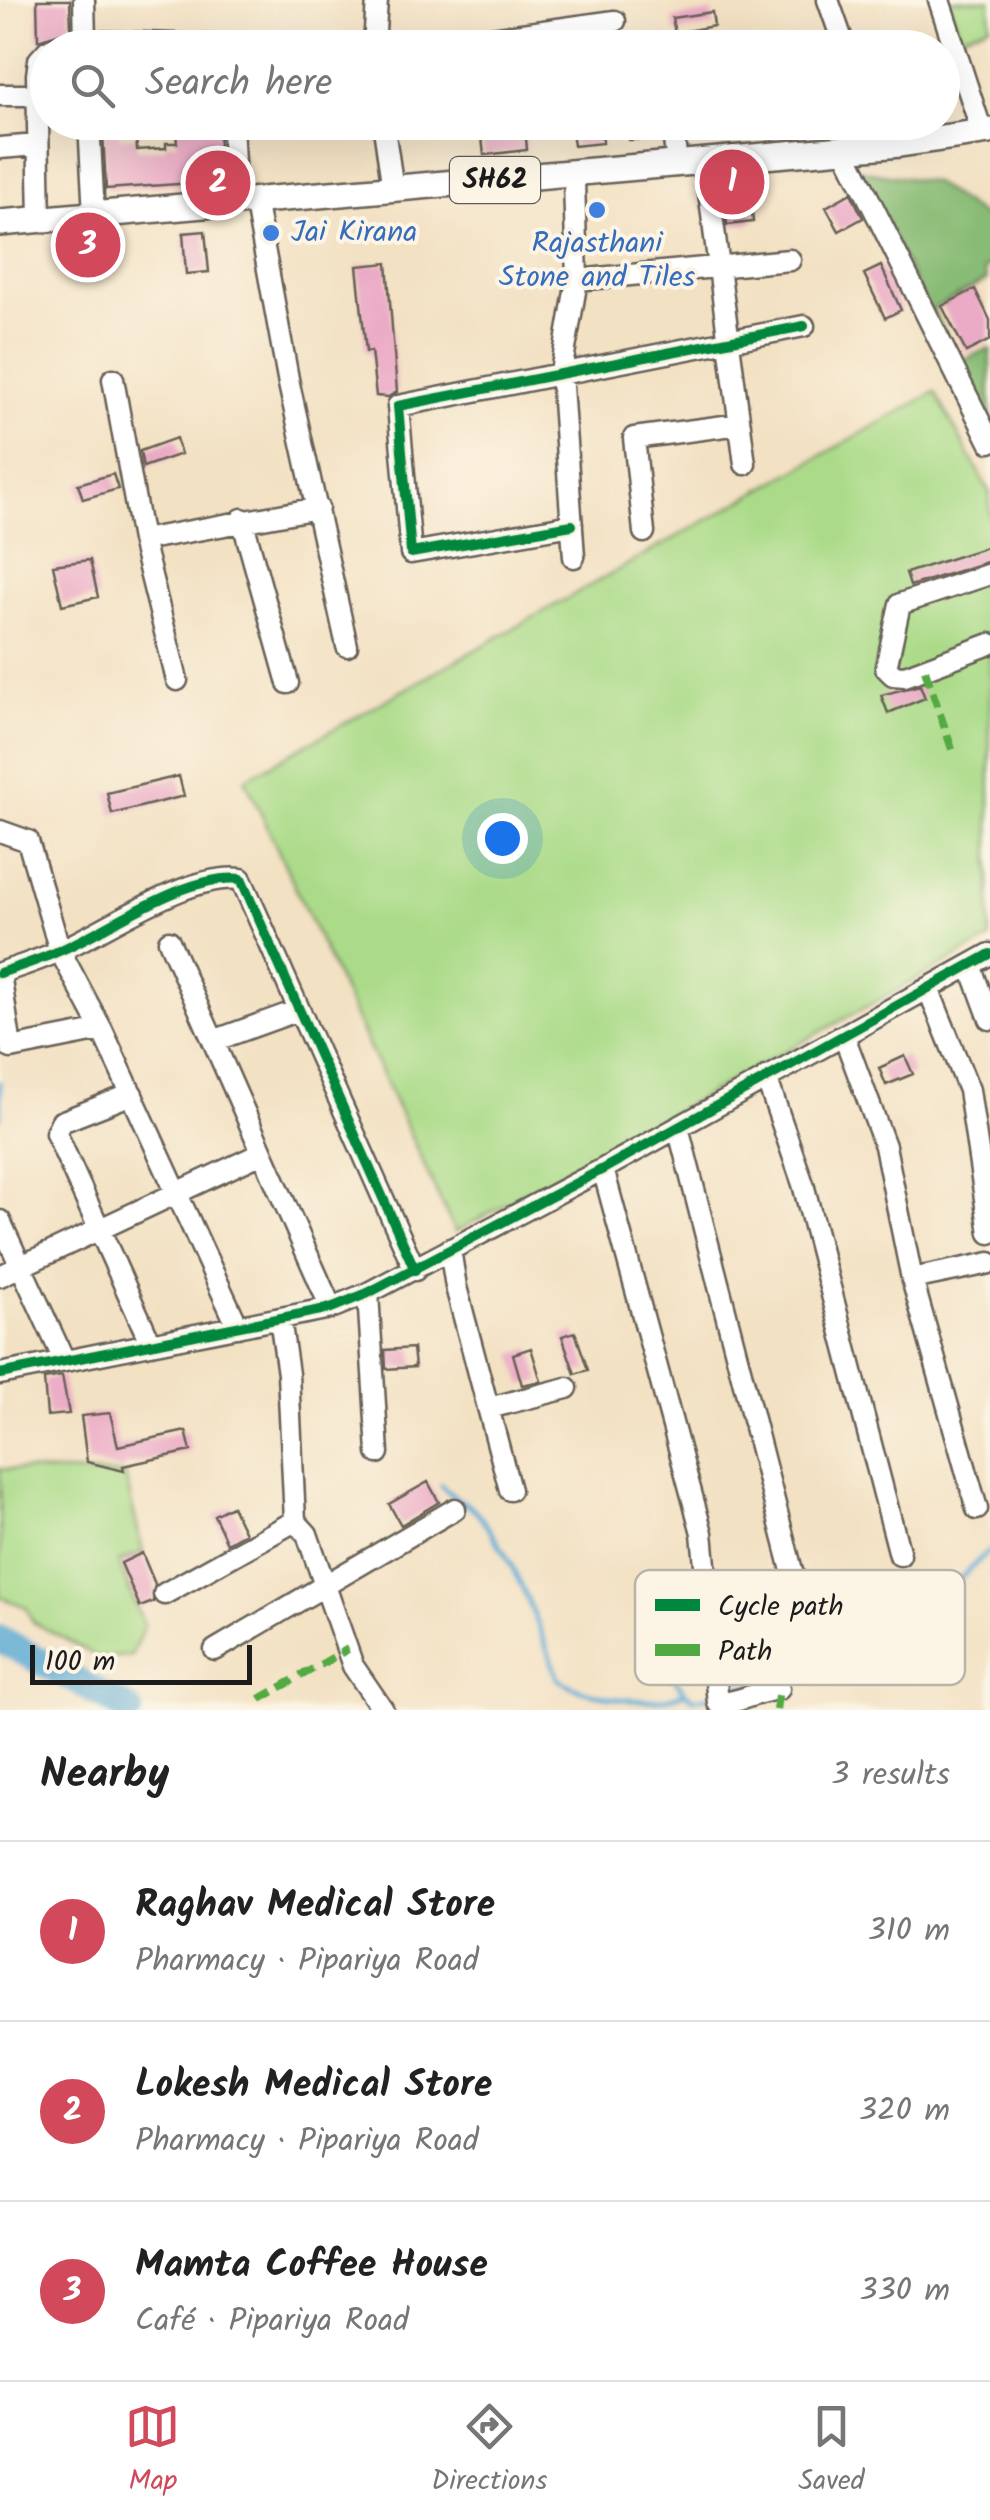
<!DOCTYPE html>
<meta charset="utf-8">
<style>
:root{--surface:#fff;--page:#f2f2f2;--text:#222;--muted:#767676;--line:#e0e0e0;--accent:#d1495b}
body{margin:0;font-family:Kalam,sans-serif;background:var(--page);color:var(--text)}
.scale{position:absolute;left:30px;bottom:25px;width:222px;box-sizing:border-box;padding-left:10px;border:5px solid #1c1c1c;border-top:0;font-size:28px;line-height:35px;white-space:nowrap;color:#1c1c1c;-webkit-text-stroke:8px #fcf5e5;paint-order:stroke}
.you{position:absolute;left:502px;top:838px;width:35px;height:35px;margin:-25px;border:8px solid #fff;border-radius:50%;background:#1a73e8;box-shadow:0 0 0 15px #1a73e833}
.badge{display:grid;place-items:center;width:65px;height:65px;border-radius:50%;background:var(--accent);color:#fff;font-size:32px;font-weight:700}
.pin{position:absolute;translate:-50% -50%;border:5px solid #fff;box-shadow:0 2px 10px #0006}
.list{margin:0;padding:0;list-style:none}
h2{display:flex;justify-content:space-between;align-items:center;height:130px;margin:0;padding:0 40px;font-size:42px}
h2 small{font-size:32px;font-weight:400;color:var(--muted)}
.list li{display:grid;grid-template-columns:65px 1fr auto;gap:30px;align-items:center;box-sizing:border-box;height:180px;padding:0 40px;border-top:2px solid var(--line)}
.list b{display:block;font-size:38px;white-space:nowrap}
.list p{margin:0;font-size:32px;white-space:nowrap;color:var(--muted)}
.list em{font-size:32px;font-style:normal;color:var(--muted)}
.icon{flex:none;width:55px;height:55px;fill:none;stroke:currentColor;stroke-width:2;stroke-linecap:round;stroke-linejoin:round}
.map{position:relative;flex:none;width:990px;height:1710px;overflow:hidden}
.search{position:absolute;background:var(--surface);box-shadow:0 10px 40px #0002;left:30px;right:30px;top:30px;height:110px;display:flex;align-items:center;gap:25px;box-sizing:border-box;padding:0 35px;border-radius:55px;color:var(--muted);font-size:38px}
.sheet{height:670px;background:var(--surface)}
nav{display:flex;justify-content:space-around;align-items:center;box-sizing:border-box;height:140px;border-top:2px solid var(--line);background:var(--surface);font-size:28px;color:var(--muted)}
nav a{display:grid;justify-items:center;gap:5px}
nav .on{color:var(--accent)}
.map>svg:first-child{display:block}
</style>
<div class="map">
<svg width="990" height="1710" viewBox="0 0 990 1710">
<rect width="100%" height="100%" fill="#fcf5e5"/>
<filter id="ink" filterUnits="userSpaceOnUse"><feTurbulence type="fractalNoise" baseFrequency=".01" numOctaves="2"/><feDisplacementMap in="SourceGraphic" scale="20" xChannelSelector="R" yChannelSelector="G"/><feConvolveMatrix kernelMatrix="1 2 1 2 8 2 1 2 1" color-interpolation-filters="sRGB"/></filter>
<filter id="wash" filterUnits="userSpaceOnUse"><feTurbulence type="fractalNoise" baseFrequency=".0048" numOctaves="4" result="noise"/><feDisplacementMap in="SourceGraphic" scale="40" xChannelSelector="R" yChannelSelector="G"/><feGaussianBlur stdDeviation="2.25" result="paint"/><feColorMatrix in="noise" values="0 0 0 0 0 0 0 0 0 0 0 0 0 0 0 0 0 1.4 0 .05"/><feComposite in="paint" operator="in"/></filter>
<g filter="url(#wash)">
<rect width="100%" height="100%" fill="#f3e1c3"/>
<path fill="#abdb89" stroke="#647c52" stroke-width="2.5" d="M948 0H990V25L960 36Z
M935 392 990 493V939L455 1232 245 779Z
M0 1469 125 1475 143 1552 118 1562 144 1626 131 1656 100 1658 33 1622 26 1607 0 1597Z"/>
<path fill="#88bb75" stroke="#526c48" stroke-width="2.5" d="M859 170 932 182 990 221V266L984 269 987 280 933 309 959 362 990 348V435Z"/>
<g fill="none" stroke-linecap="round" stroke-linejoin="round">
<path stroke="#58a9d3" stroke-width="5" d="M0 1083V1118
M441 1485C451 1498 468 1502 478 1514 517 1563 537 1621 558 1679 586 1698 654 1709 685 1692L694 1699 711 1696
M673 1677 685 1692
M726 1693C775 1662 833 1681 882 1652 924 1627 952 1580 990 1551"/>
<path stroke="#58a9d3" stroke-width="28" d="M0 1639 129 1710"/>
</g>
<g id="blocks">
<path fill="#ebabc6" d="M37 0H70L71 30 38 40Z
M712 12 714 26 675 33 672 18Z
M175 122H218L221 181 106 189 103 133 119 131V137L136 136 137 150 166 148V143H177Z
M571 122H601L603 143 574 146Z
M628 122H659L660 139 629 140Z
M525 126 527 150 484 155 482 138 502 135V129Z
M749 179 753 222 727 225 723 181Z
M851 193 863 218 839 231 826 207Z
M205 231 209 272 186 274 183 233Z
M387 263 397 392 388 397 376 396 371 351 366 352 357 266Z
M881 266 901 310 885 318 864 274Z
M975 289 990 320V340L966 352 942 306Z
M176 438 181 454 143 467 140 451Z
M113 474 118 489 83 499 78 484Z
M990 546V561L910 586 906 573Z
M90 560 98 597 62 605 53 565Z
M920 685 925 698 888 713 881 695Z
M179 776 184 796 112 814 107 793Z
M905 1056 913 1074 886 1085 879 1068Z
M575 1332 588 1370 575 1374 562 1336Z
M413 1348 415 1367 386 1369 385 1350Z
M531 1348 541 1381 522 1385 513 1354Z
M62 1376 69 1414 47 1416 44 1379Z
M110 1413 118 1446 186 1431 191 1451 123 1466 124 1471 87 1462 81 1416Z
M428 1482 439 1502 401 1525 389 1504Z
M232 1506 245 1533 227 1543 214 1515Z
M142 1553 155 1584 153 1602 140 1607 121 1563Z"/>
</g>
</g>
<g filter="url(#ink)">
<use href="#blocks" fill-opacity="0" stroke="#676156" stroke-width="2.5"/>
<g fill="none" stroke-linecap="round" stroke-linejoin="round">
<defs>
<path id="minor" d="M84 0 85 41
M377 0 374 46 492 38 615 21
M828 0 845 48
M939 0 982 132
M52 48 85 41 287 48
M0 95H46
M89 122 94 215
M232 122 236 203
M383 122 393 189
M860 122 865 147
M672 125 677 163
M0 148 37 145
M848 157 990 442
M706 169 745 464
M574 181 577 280 561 372 574 557
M257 210 289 384 347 646
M40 220 37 75 39 60 48 50
M577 280 790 260
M113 379 142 540 177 680
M242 519 288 683
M572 525 411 553 398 406 804 326
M644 532 634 438 740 424
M142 540 318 508
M990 574 900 604 886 668 893 675 905 676 990 644
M0 831 28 841 60 951 102 1030 238 1327
M169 941 331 1308
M970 965 990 1019
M0 973C20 966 40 960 59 951 108 930 186 873 241 879L415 1270
M0 973 11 1048 102 1030
M928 988 969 1090 990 1233
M844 1036 885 1146 912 1279 977 1509
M213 1041 299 1010
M766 1077 803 1184 900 1555
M132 1094 61 1122 56 1133 151 1344
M678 1127 808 1633
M603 1169 702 1533 718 1703C736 1704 757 1691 779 1689
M0 1221 64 1360
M450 1249 456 1287 510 1490
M0 1276 262 1153
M912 1279 990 1263
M368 1293 378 1453
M280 1318 288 1374 295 1521 307 1534 353 1666 383 1710
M0 1374 331 1308 368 1293 603 1169 990 954
M489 1408 567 1388
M164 1594 295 1521
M215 1650 455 1509"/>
<path id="major" d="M0 223 900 144 990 131"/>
</defs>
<use href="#minor" stroke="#676156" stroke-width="25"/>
<use href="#major" stroke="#676156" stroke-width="30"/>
<use href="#minor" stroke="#fff" stroke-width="20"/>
<use href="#major" stroke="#fff" stroke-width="25"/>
<path stroke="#52a943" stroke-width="8" stroke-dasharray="15 8" stroke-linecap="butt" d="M925 670 954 755
M260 1699 348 1649
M776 1710 779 1689"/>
<defs>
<path id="cycleway" d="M572 525 411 553 398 406 804 326
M0 973C20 966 40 960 59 951 108 930 186 873 241 879L415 1270
M0 1374 331 1308 368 1293 603 1169 990 954"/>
</defs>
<use href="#cycleway" stroke="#fcf5e5" stroke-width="16"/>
<use href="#cycleway" stroke="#00873e" stroke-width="10"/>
</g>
</g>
<g fill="#3f7fe0" stroke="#fcf5e5" stroke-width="4">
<circle cx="597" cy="210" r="10"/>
<circle cx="271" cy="233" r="10"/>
</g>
<g text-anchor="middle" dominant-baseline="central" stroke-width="8" stroke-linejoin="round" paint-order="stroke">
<rect fill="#fcf5e5" stroke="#5f5d58" stroke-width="2.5" x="450" y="157" width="90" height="46" rx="8"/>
<g font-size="28" font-weight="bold" fill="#1c1c1c">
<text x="495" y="180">SH62</text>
</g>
<g font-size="30" fill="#366cbe" stroke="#fcf5e5" text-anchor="start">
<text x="291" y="233">Jai Kirana</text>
<text x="597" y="244" text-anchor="middle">Rajasthani<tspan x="597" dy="34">Stone and Tiles</tspan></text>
</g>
</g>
<rect x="635" y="1570" width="330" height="115" rx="15" fill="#fcf5e5" stroke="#b9b4a9" stroke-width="2.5"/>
<rect x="655" y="1599" width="45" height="12" fill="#00873e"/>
<rect x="655" y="1644" width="45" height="12" fill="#52a943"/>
<g font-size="28" fill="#1c1c1c">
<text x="718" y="1615">Cycle path</text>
<text x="718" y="1660">Path</text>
</g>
</svg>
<div class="scale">100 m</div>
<div class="you"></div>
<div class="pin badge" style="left:732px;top:182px">1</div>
<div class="pin badge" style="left:218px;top:183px">2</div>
<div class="pin badge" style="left:88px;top:245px">3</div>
<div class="search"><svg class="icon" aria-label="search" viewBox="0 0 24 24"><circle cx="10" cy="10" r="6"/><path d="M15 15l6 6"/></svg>Search here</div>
</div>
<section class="sheet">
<h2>Nearby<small>3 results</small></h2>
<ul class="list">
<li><span class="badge">1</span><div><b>Raghav Medical Store</b><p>Pharmacy · Pipariya Road</p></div><em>310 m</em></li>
<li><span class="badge">2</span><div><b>Lokesh Medical Store</b><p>Pharmacy · Pipariya Road</p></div><em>320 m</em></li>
<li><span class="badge">3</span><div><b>Mamta Coffee House</b><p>Café · Pipariya Road</p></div><em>330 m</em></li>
</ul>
</section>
<nav>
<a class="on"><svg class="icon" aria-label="map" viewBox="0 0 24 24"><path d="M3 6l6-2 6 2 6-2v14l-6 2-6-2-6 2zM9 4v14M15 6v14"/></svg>Map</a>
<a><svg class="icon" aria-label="directions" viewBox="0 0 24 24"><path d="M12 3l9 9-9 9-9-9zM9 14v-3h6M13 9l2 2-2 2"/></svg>Directions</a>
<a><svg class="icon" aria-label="saved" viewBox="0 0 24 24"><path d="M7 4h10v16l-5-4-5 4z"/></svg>Saved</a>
</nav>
